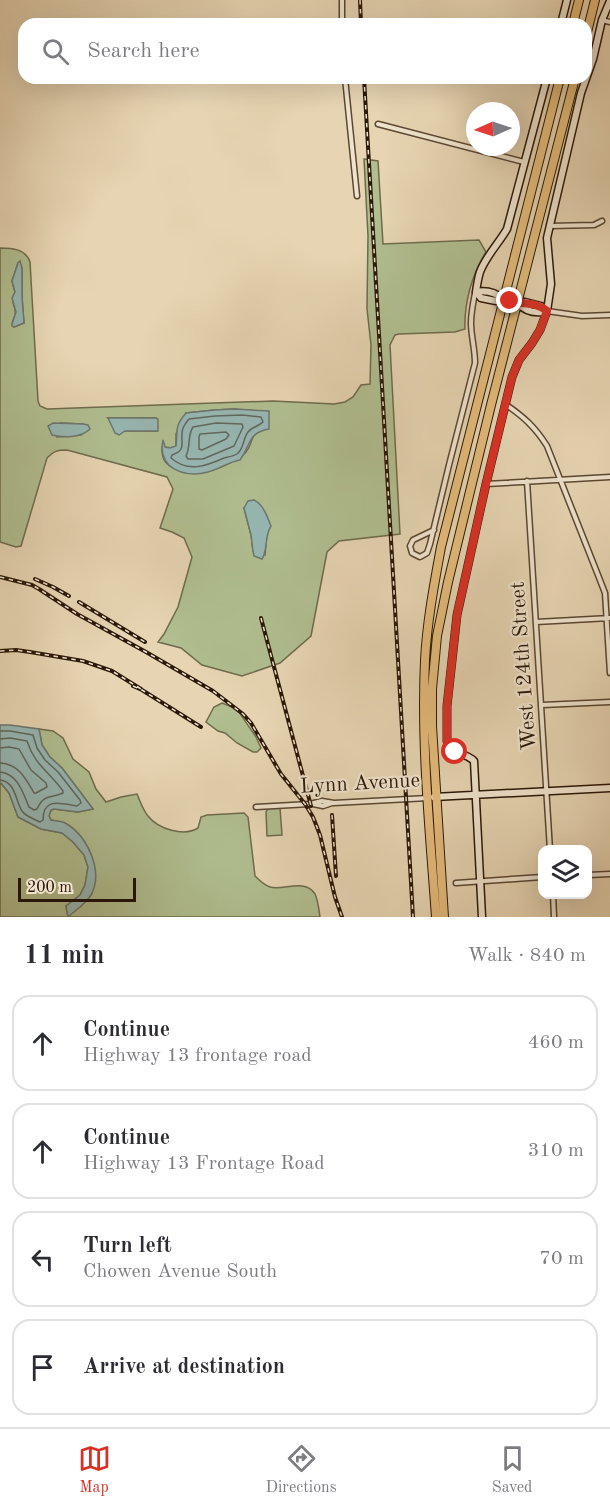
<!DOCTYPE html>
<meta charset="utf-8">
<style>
:root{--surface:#fff;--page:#f7f7f7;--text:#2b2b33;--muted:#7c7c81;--line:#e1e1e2;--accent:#d93025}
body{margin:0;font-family:"Old Standard TT",serif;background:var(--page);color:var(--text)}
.controls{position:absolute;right:18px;bottom:18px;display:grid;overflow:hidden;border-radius:12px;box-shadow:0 6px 24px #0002}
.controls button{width:54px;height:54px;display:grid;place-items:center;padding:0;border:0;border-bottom:2px solid var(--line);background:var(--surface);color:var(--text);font:30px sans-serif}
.compass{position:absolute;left:466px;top:102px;width:54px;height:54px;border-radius:50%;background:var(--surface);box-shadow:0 6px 24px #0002;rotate:267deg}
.scale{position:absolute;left:18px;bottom:15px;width:118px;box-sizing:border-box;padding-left:6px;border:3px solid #2b1808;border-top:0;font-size:16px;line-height:21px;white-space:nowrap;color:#2b1808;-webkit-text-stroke:4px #efe3cd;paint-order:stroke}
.stop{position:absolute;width:18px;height:18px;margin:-14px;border:4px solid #d93025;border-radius:50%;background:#fff}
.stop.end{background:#d93025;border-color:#fff;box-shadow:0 2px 6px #0008}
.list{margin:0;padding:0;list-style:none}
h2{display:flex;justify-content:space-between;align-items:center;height:78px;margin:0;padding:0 24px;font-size:26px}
h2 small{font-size:20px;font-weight:400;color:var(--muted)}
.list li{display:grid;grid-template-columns:39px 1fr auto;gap:18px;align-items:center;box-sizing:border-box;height:96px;margin:0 12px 12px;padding:0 12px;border:2px solid var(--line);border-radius:18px}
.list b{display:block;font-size:22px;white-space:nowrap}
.list p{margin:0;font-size:20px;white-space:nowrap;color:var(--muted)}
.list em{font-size:20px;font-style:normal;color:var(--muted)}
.icon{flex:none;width:33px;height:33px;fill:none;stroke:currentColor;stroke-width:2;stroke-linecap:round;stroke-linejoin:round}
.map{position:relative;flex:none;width:610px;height:917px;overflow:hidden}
.search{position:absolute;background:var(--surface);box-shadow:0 6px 24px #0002;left:18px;right:18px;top:18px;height:66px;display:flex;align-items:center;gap:15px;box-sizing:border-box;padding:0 21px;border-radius:18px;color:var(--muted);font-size:22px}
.sheet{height:510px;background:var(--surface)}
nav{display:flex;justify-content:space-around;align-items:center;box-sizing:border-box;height:84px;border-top:2px solid var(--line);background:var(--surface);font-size:16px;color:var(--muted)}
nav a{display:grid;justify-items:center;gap:3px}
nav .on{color:var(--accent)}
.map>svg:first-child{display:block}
</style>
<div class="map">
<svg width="610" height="917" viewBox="0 0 610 917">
<rect width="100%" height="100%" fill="#e6d4b2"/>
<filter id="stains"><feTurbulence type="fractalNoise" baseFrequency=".00333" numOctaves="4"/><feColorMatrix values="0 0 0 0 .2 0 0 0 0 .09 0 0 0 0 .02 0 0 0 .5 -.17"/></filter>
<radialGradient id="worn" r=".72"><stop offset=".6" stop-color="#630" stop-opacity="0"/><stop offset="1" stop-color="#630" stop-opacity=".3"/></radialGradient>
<path fill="#b0be90" stroke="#6e6b4c" stroke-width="1.5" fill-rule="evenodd" d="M364 159 378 161 383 244 479 240 486 252C472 274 464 303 465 329L455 332 399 334 395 335 390 345 400 534 339 541 327 552 311 636 280 663 242 676 202 665 181 648 158 642 164 634 178 607 192 557 184 538 172 532 160 528 173 489 167 477 67 450C58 450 53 451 47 458L21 546 16 547 0 542V248C12 248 26 249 30 262L38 401 40 406 47 409 273 401 334 404 345 402 353 397 361 385 370 384 371 345 367 309 368 236ZM18 263 22 268V297L24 323 14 327 12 324C13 321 14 318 15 315 17 306 9 303 15 292L12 281ZM234 409 269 412 262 430C248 436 254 443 246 452 244 455 238 458 235 460 216 471 192 479 172 467 168 465 164 461 163 457 162 454 162 451 162 447L174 448 176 446V434L186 413 215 410ZM108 418H156L157 431H125ZM60 423 83 424 81 435 57 437ZM244 508 266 514 270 526 267 533 265 555 253 551 251 535Z
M222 703 237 709 256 737 261 748 257 752H253L237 743 225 733 218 731 206 722 214 707Z
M39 729 53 731 63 738 73 759 89 772 96 789 106 802 121 797 137 794C140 801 143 810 148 816 158 829 184 837 198 828L201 817 207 815 244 813 248 817 255 876C259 880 264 885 270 887 283 891 305 878 315 894 318 900 319 910 320 917H0V782L9 793 18 817 41 829 62 833 73 842 84 855 88 867 85 885 80 895 66 906 68 916C75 910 88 903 92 893 93 889 93 883 94 879 97 852 78 824 51 820L49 816 51 810 54 809 78 812 93 809 62 768 50 757 42 745Z
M278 807 280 808 282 835 267 836 266 812 268 808Z"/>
<path fill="#97b7b3" stroke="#6c776f" stroke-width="1.5" d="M20 261 22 268V297L24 323 14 327 12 326V324L16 312 12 298 15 292 12 281 18 263Z
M234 409 269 411V429C247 433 252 444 240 460 229 462 219 469 208 472 185 478 157 469 163 440L165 447 170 448 176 446C178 430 174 427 186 413L215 410Z
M108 418H156L158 419V431H125L119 435 115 433Z
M53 423 83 424 88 425 90 429C81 438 64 438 52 435L48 426Z
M254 500C264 505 267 517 271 526 264 537 268 551 262 559L254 556 253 551 251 535 244 508 248 501Z
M0 725H10L39 729 42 745 50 757 62 768 93 809 78 812 54 809 51 810 49 816 51 820C55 821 61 821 65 823 87 835 103 870 92 893 87 903 76 910 68 917L66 906 80 895 85 885 88 867 84 855 73 842 62 833 41 829 18 817 9 793 0 782Z"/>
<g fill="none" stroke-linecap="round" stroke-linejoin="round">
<path stroke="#61685e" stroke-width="1.5" d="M242 415 261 417 263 422C259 426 252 427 248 432 243 438 244 449 237 454 234 456 228 457 224 458 206 466 188 473 171 458L172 455C186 450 181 445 182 433 182 427 186 423 189 419L215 416Z
M216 423 242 424 243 427 234 446 203 459H188L186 456C191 446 187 436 193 427Z
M226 432 229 435 226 439 202 450 199 449V437L200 434Z
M0 731H10L33 735 37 748 45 760 58 772 80 800 81 803 77 806C62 804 43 796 43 820L40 822C34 819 25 816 22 811 15 800 16 782 0 780
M0 739 10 738 27 741C35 766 49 771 63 791V793C51 799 44 793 37 809L34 810 29 807C23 793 18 774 0 772
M0 748 9 747 19 749 31 770 46 783 47 787 36 793H34C26 779 19 764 0 763"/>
<defs>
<path id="street" d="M342 0V24
M602 20 610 22
M345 78 357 196
M378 124 524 162
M550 226 594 225 602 221
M547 311 582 316 610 315
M505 404C524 417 535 427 547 446L598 575 605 593 610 673
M527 481 550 850
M486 484 610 477
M434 530 413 540 410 546 412 553 420 557 427 553 430 544 449 465 475 363C475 349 471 336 471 323 471 313 473 303 475 293
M536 622 610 618
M542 705 610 702
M313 804 323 806 332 803
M256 807 310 804 322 801 334 803 428 798
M588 875 610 874
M456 883 542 877
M553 894 554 917"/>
<path id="secondary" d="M561 24 567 0
M476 292C477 285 478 278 480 272 486 256 499 243 507 229L547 78
M476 292 481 298 496 301 503 299 517 303 525 302 541 306 547 311
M476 292C486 290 495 292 503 299
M517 303C526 312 536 314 547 311
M434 797 610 788
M482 917 474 761C467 754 458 754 450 749L447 741V706L457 615 486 484 512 377 519 360 532 343 540 330 547 311 551 284 547 238 581 93 593 59 602 20 610 1"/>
<path id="highway" d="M573 24 579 0
M586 36 595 0
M436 917C430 832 421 746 425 660 427 622 434 585 441 547L560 78
M444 917 432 726V689L437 636 448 582 491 405 575 78"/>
</defs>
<use href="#street" stroke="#5a4732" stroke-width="7"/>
<use href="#secondary" stroke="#2b1808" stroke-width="9"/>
<use href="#highway" stroke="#2b1808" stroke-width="10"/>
<use href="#street" stroke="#efe3cd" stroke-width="4"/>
<use href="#secondary" stroke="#efe3cd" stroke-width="6"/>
<use href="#highway" stroke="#e3ba79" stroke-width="8"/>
<defs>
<path id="rail" d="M360 0 361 24
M364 78 413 917
M0 577 32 585 39 589 77 614 146 652 213 691 243 714 251 723 281 774 305 804 313 817 320 835 335 897 342 917
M35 579 53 587 69 596
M79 602 145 642
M261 618 311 806
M0 651 16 650 30 652 83 661 112 671 141 689
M133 686 142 690 201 727
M332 815 336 876"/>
</defs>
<use href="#rail" stroke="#2b1808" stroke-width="4"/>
<use href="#rail" stroke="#efe3cd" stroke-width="1.5" stroke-dasharray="4.5" stroke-linecap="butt"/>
</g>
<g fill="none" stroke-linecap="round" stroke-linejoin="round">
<path stroke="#d93025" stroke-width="8" d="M455 752 450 750 447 741V706L457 615 486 484 512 377 519 360 532 343 540 330 547 311C534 301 524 305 510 301"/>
</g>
<g text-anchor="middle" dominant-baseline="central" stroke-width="4.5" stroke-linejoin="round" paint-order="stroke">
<g font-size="21" fill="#2b1808" stroke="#efe3cd">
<text transform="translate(524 666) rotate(-94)">West 124th Street</text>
<text transform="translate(360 784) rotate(-3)">Lynn Avenue</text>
</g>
</g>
<rect width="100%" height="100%" filter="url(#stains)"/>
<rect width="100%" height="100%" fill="url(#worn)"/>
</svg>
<div class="controls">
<button><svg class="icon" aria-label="layers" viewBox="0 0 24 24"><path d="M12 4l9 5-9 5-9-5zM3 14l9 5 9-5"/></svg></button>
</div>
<svg class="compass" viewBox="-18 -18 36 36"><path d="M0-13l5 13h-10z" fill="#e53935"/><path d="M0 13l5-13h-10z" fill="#7c7c81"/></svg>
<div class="scale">200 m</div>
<div class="stop" style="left:455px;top:752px"></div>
<div class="stop end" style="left:510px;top:301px"></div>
<div class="search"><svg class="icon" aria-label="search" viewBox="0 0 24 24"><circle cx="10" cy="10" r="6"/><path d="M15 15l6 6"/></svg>Search here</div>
</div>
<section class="sheet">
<h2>11 min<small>Walk · 840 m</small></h2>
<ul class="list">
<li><svg class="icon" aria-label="ahead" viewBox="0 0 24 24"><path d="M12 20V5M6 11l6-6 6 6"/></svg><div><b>Continue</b><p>Highway 13 frontage road</p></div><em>460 m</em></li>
<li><svg class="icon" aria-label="ahead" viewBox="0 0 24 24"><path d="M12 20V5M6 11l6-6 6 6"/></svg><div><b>Continue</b><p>Highway 13 Frontage Road</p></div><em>310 m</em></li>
<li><svg class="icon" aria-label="left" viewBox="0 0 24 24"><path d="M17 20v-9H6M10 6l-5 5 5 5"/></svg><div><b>Turn left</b><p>Chowen Avenue South</p></div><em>70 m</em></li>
<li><svg class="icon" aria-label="arrive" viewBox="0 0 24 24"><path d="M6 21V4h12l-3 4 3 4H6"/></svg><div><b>Arrive at destination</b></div></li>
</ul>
</section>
<nav>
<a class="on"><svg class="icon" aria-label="map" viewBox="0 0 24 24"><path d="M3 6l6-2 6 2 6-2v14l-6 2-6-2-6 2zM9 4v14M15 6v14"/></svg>Map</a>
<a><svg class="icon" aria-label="directions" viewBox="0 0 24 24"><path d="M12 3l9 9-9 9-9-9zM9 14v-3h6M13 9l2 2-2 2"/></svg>Directions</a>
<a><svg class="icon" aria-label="saved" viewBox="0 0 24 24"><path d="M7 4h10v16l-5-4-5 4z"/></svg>Saved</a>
</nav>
